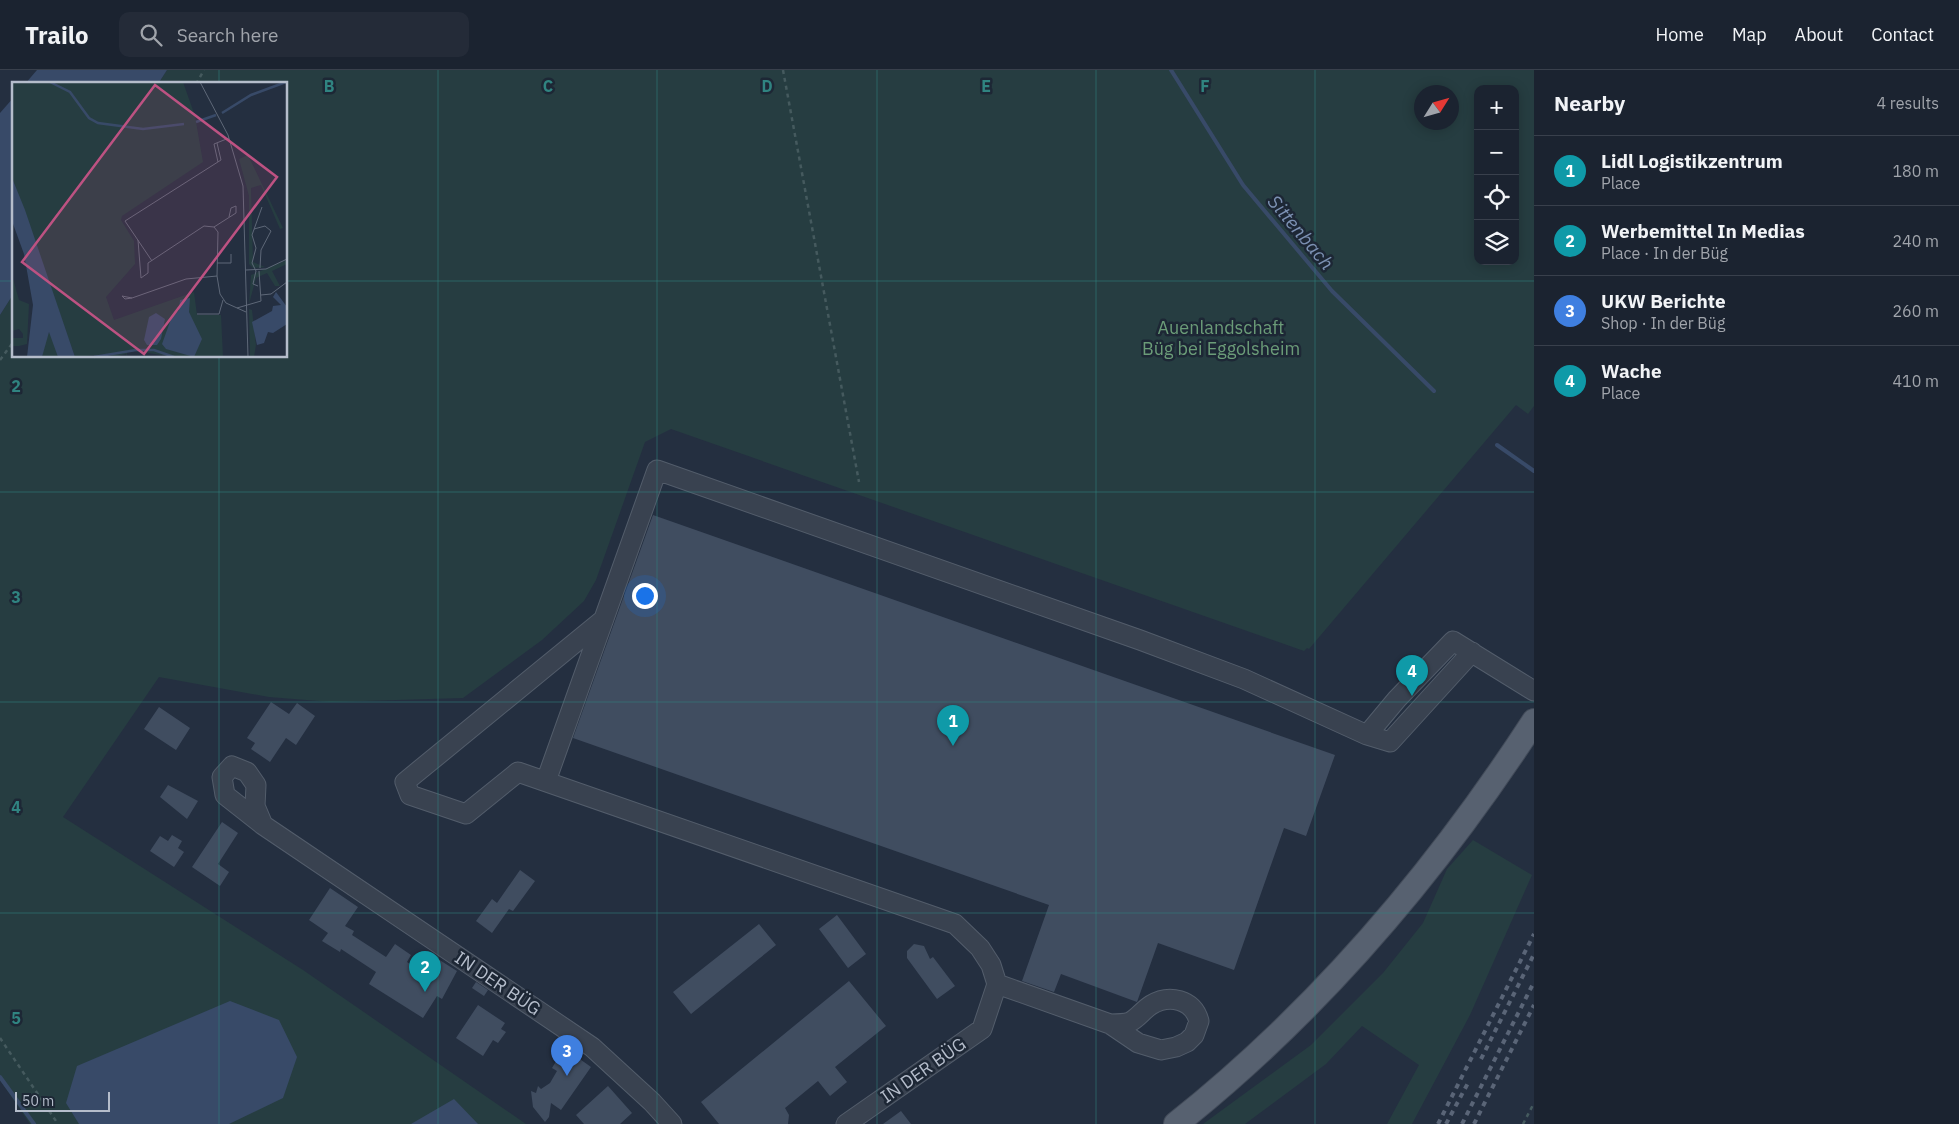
<!DOCTYPE html>
<meta charset="utf-8">
<style>
:root{--surface:#1b2330;--page:#242b38;--text:#f1f3f6;--muted:#a0a4ab;--line:#39404c;--accent:#8ab2fb}
body{margin:0;font-family:"IBM Plex Sans",sans-serif;background:var(--page);color:var(--text)}
.controls{position:absolute;right:15px;top:15px;display:grid;overflow:hidden;border-radius:10px;box-shadow:0 2px 12px #0003}
.controls button{width:45px;height:45px;display:grid;place-items:center;padding:0;border:0;border-bottom:1px solid var(--line);background:var(--surface);color:var(--text);font:25px sans-serif}
.compass{position:absolute;left:1414px;top:15px;width:45px;height:45px;border-radius:50%;background:var(--surface);box-shadow:0 2px 12px #0003;rotate:53deg}
.scale{position:absolute;left:15px;bottom:12px;width:95px;box-sizing:border-box;padding-left:5px;border:2px solid #b5bdcb;border-top:0;font-size:14px;line-height:18px;white-space:nowrap;color:#b5bdcb;-webkit-text-stroke:4px #1d2735;paint-order:stroke}
.you{position:absolute;left:644px;top:525px;width:18px;height:18px;margin:-12px;border:4px solid #fff;border-radius:50%;background:#1a73e8;box-shadow:0 0 0 8px #1a73e833}
.badge{display:grid;place-items:center;width:32px;height:32px;border-radius:50%;background:var(--accent);color:#fff;font-size:16px;font-weight:700}
.pin{position:absolute;translate:-50% -41px;filter:drop-shadow(0 1px 2px #0008)}
.pin::after{content:'';position:absolute;top:26px;width:18px;height:15px;background:inherit;clip-path:polygon(0 0,100% 0,50% 100%)}
.list{margin:0;padding:0;list-style:none}
h2{display:flex;justify-content:space-between;align-items:center;height:65px;margin:0;padding:0 20px;font-size:21px}
h2 small{font-size:16px;font-weight:400;color:var(--muted)}
.list li{display:grid;grid-template-columns:32px 1fr auto;gap:15px;align-items:center;box-sizing:border-box;height:70px;padding:0 20px;border-top:1px solid var(--line)}
.list b{display:block;font-size:19px;white-space:nowrap}
.list p{margin:0;font-size:16px;white-space:nowrap;color:var(--muted)}
.list em{font-size:16px;font-style:normal;color:var(--muted)}
.icon{flex:none;width:28px;height:28px;fill:none;stroke:currentColor;stroke-width:2;stroke-linecap:round;stroke-linejoin:round}
.map{position:relative;flex:none;width:1534px;height:1054px;overflow:hidden}
header{display:flex;align-items:center;gap:30px;box-sizing:border-box;height:70px;padding:0 25px;background:var(--surface);border-bottom:1px solid var(--line)}
header strong{font-size:24px}
nav{display:flex;gap:28px;margin-inline-start:auto;font-size:18px}
.search{width:350px;height:45px;background:var(--page);display:flex;align-items:center;gap:12px;box-sizing:border-box;padding:0 18px;border-radius:10px;color:var(--muted);font-size:19px}
main{display:flex}
aside{flex:1;background:var(--surface)}
.map>svg:first-child{display:block}
</style>
<header>
<strong>Trailo</strong>
<div class="search"><svg class="icon" aria-label="search" viewBox="0 0 24 24"><circle cx="10" cy="10" r="6"/><path d="M15 15l6 6"/></svg>Search here</div>
<nav><a>Home</a><a>Map</a><a>About</a><a>Contact</a></nav>
</header>
<main>
<div class="map">
<svg width="1534" height="1054" viewBox="0 0 1534 1054">
<rect width="100%" height="100%" fill="#242f40"/>
<path fill="#263d41" fill-rule="evenodd" d="M167 0H1534V336L1528 344 1516 335 1309 579 1307 578 1304 581 671 359 645 372 596 510 584 531 542 570 463 628 331 632 269 627 159 607 63 747 303 900 526 1054H30L0 1010V245L14 223V286H286V14H158ZM1478 19H1515V191H1478ZM1422 22H1452V52H1422Z
M1473 770 1532 805 1470 945 1412 1054H1387L1419 995 1362 956 1326 994 1245 1054H1203L1311 975 1383 903 1423 853 1447 799Z"/>
<path fill="#384a68" d="M37 0H167L158 14H25Z
M14 27V223L0 245V43Z
M230 931 279 950 297 987 283 1028 229 1054H79L66 1033 77 996Z
M454 1029 478 1054H411Z"/>
<g fill="none" stroke-linecap="round" stroke-linejoin="round">
<path stroke="#384a68" stroke-width="4" d="M1171 0 1243 115 1332 221 1434 321
M1497 375 1534 401
M0 1007 34 1054"/>
</g>
<path fill="#404d60" d="M653 445 1335 685 1306 766 1284 758 1234 900 1158 873 1137 932 1061 904 1054 922 1022 911 1049 835 573 668Z
M271 632 289 644 297 633 315 646 296 675 286 668 270 692 251 679 255 673 247 668Z
M159 637 190 658 176 680 144 659Z
M168 715 198 731 187 749 160 727Z
M222 752 238 763 218 794 229 802 220 816 192 797Z
M172 765 182 771 178 778 184 782 174 797 150 781 160 766 168 771Z
M520 800 535 811 513 841 509 839 492 863 476 851 492 829 497 833Z
M330 818 358 837 345 856 354 861 352 865 386 887 395 874 411 885 407 892 427 905 438 889 457 901 442 929 437 926 423 948 369 914 376 902 341 879 340 882 322 871 328 863 309 850Z
M837 845 866 884 848 898 819 859Z
M759 854 776 875 691 944 673 922Z
M914 874 924 876 930 889 933 887 955 916 937 929 907 888V881Z
M849 911 886 956 835 997 847 1012 830 1026 818 1011 785 1038 789 1045 788 1054H719L701 1032Z
M476 912 488 920 484 926 472 918Z
M478 935 505 953 501 959 506 962 498 973 493 970 483 986 456 968Z
M570 982 591 997 561 1040 551 1033 549 1047 545 1052 533 1037 531 1021 536 1023 538 1016 541 1019 550 1013 557 1001 552 998 558 988 564 992Z
M608 1016 632 1043 620 1054H584L576 1045Z
M901 1041 911 1054H883Z"/>
<g fill="none" stroke-linecap="round" stroke-linejoin="round">
<defs>
<path id="minor" d="M604 549 405 712 410 725 466 744 518 702 955 854 980 878 991 895 997 914 982 959 846 1054
M1367 665 1397 629 1453 571 1534 621
M546 711 657 400 1140 570 1244 609 1367 665 1390 672 1472 582
M263 755 255 736 256 715 247 702 232 696 222 707 225 725 263 755 592 977 652 1032 672 1054
M997 914 1110 954 1138 973 1161 980 1176 977 1187 972 1194 965 1199 951C1193 929 1169 924 1151 935 1143 940 1138 948 1130 952 1124 954 1116 954 1110 954"/>
<path id="major" d="M1176 1054C1318 941 1436 802 1534 651"/>
</defs>
<use href="#minor" stroke="#535d6b" stroke-width="21"/>
<use href="#major" stroke="#424b59" stroke-width="26"/>
<path stroke="#455a5e" stroke-width="2.5" stroke-dasharray="4 4" stroke-linecap="butt" d="M783 0 859 412
M196 14 204 0
M0 290 14 271
M0 968 58 1054
M1523 1054 1534 1033"/>
<use href="#minor" stroke="#394250" stroke-width="19"/>
<use href="#major" stroke="#576170" stroke-width="24"/>
<path stroke="#5a6577" stroke-width="4" stroke-dasharray="5 5" stroke-linecap="butt" d="M1481 989 1534 884
M1438 1054 1534 864
M1446 1054 1468 1013
M1462 1054 1534 912
M1474 1054 1534 935"/>
</g>
<path fill="none" stroke="#308481" stroke-width="1" stroke-opacity="0.55" d="M219 0V14M438 0V1054M657 0V1054M877 0V1054M1096 0V1054M1315 0V1054M0 211H14M286 211H1534M219 286V1054M0 422H1534M0 632H1534M0 843H1534"/>
<g text-anchor="middle" dominant-baseline="central" stroke-width="5" stroke-linejoin="round" paint-order="stroke">
<g font-size="18" fill="#6b9c78" stroke="#1d2735">
<text x="1221" y="257">Auenlandschaft<tspan x="1221" dy="21">Büg bei Eggolsheim</tspan></text>
</g>
<g font-size="18" fill="#b5bdcb" stroke="#1d2735">
<text transform="translate(498 913) rotate(34)">IN DER BÜG</text>
<text transform="translate(923 1000) rotate(-35)">IN DER BÜG</text>
</g>
<g font-size="19" font-style="italic" fill="#7c91b3" stroke="#1d2735">
<text transform="translate(1301 162) rotate(50)">Sittenbach</text>
</g>
</g>
<g transform="translate(12 12)">
<rect width="275" height="275" fill="#242f40"/>
<path d="M0 0H171L183 34 191 80 110 134 109 138 122 159 123 182 94 215 102 238 182 210 185 233H209L211 275H163L116 268 114 275V272L102 275 98 272 63 275 0 96ZM236 73 271 146 268 147 249 103 239 106 241 180 253 185 241 186 237 182V114L227 77ZM275 178V182L260 189 268 204H263L255 191 244 196 237 222 239 193ZM0 193 7 218 17 222 15 262 7 264H0V256H11V252L7 247 0 249ZM237 227 240 228 244 263 242 275H238ZM39 250 46 275H30L35 252Z" fill="#263d41"/>
<path d="M0 96 13 128 63 275H46L37 250 30 275H15L21 223 12 172 0 139ZM264 210 275 225V242L261 251 256 250 252 261 245 263 240 240 260 229 261 224 269 223 261 215ZM178 216 177 230 190 257 182 275 154 267 150 262 159 237 167 228 168 218ZM144 231 153 237 149 257 145 263H135L132 258 137 235Z" fill="#384a68"/>
<path fill="none" stroke="#384a68" stroke-width="2.5" d="M38 0 58 10 77 36 86 41 131 47 172 42M210 31 239 13 274 0M184 40 204 33M82 275 124 268H142L162 275"/>
<path fill="none" stroke="#5e6878" stroke-width="1" d="M188 0 216 53 231 104 236 275M206 80 202 62 217 56M202 145 224 131V124L219 126 217 135M242 147 253 144 259 149 249 168 248 186M126 158 129 196 136 191V181L192 144 202 145 206 150 205 194 208 212 214 221 234 230M140 179 113 139 209 78 205 61M205 181H219V172M234 188 254 187 275 177M246 204 241 202 244 189 240 181 244 166 240 153 250 125M249 213 259 212 275 200M120 216 110 214 113 217 120 216 174 197 205 194M225 226 249 219 247 189M185 232H207L211 218"/>
<path fill="#bd5282" fill-opacity="0.15" stroke="#bd5282" stroke-width="2.5" d="M143 3 265 95 132 272 10 180Z"/>
<rect width="275" height="275" fill="none" stroke="#b5bdcb" stroke-width="2.5"/>
</g>
<g font-size="16" text-anchor="middle" font-weight="bold" fill="#308481" stroke="#1d2735" stroke-width="5" stroke-linejoin="round" paint-order="stroke">
<text x="329" y="22">B</text>
<text x="548" y="22">C</text>
<text x="767" y="22">D</text>
<text x="986" y="22">E</text>
<text x="1205" y="22">F</text>
<text x="16" y="322">2</text>
<text x="16" y="533">3</text>
<text x="16" y="743">4</text>
<text x="16" y="954">5</text>
</g>
</svg>
<div class="controls">
<button>+</button>
<button>−</button>
<button><svg class="icon" aria-label="locate" viewBox="0 0 24 24"><circle cx="12" cy="12" r="6"/><path d="M12 2v4M12 18v4M2 12h4M18 12h4"/></svg></button>
<button><svg class="icon" aria-label="layers" viewBox="0 0 24 24"><path d="M12 4l9 5-9 5-9-5zM3 14l9 5 9-5"/></svg></button>
</div>
<svg class="compass" viewBox="-18 -18 36 36"><path d="M0-13l5 13h-10z" fill="#e53935"/><path d="M0 13l5-13h-10z" fill="#a0a4ab"/></svg>
<div class="scale">50 m</div>
<div class="you"></div>
<div class="pin badge" style="left:953px;top:676px;background:#0f9aa8">1</div>
<div class="pin badge" style="left:425px;top:922px;background:#0f9aa8">2</div>
<div class="pin badge" style="left:567px;top:1006px;background:#3f7fe0">3</div>
<div class="pin badge" style="left:1412px;top:626px;background:#0f9aa8">4</div>
</div>
<aside>
<h2>Nearby<small>4 results</small></h2>
<ul class="list">
<li><span class="badge" style="background:#0f9aa8">1</span><div><b>Lidl Logistikzentrum</b><p>Place</p></div><em>180 m</em></li>
<li><span class="badge" style="background:#0f9aa8">2</span><div><b>Werbemittel In Medias</b><p>Place · In der Büg</p></div><em>240 m</em></li>
<li><span class="badge" style="background:#3f7fe0">3</span><div><b>UKW Berichte</b><p>Shop · In der Büg</p></div><em>260 m</em></li>
<li><span class="badge" style="background:#0f9aa8">4</span><div><b>Wache</b><p>Place</p></div><em>410 m</em></li>
</ul>
</aside>
</main>
